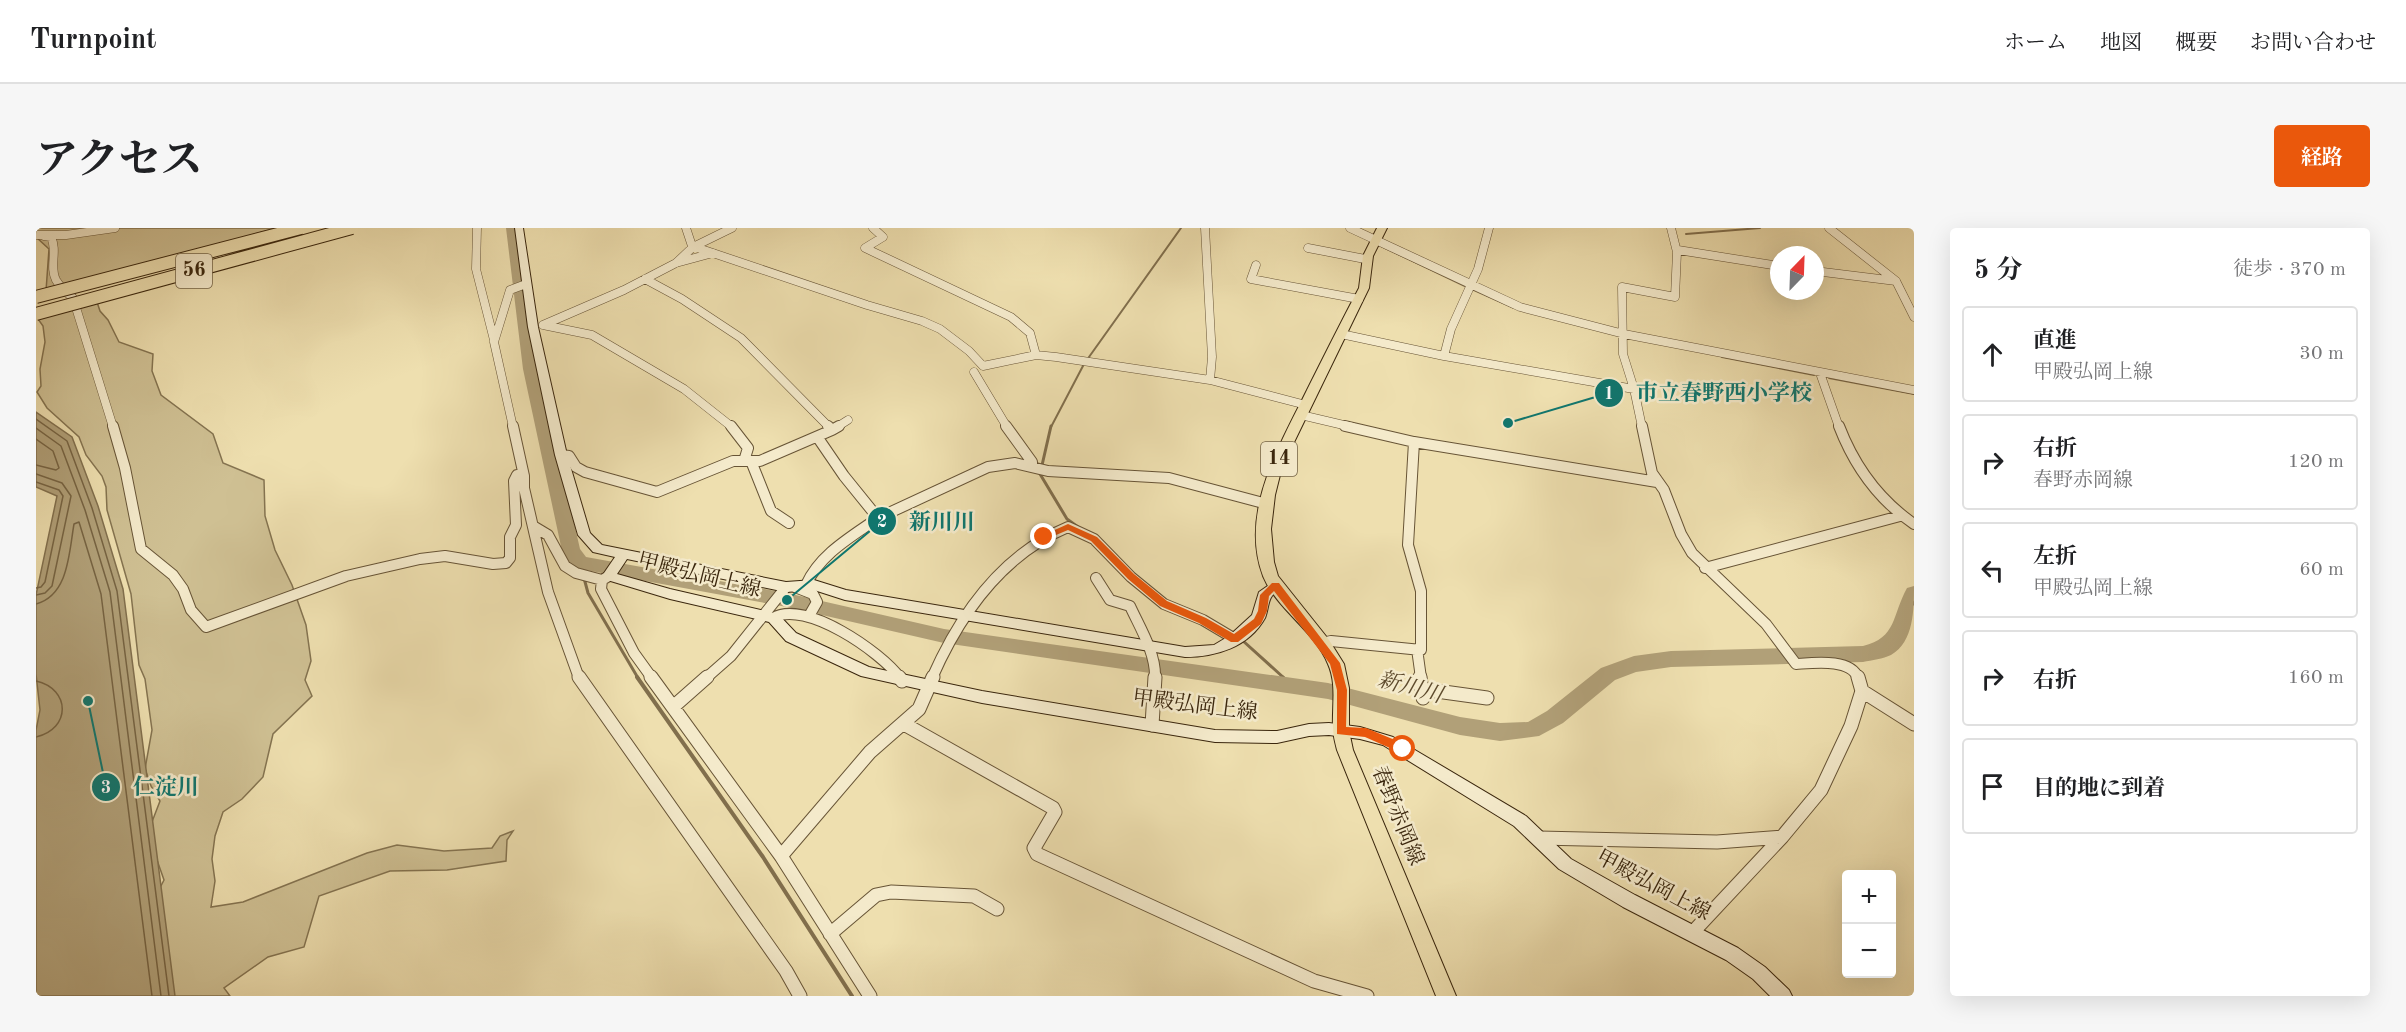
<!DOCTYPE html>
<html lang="ja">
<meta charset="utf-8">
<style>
:root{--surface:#fff;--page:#f6f6f6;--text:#202124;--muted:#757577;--line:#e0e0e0;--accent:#ea580c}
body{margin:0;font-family:"Old Standard TT","Noto Serif JP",serif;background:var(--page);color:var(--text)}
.controls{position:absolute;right:18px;bottom:18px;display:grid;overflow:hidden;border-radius:6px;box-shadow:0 6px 24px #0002}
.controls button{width:54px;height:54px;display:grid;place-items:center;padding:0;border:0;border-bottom:2px solid var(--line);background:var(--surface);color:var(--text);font:30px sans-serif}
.compass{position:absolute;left:1734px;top:18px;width:54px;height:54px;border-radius:50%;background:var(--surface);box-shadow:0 6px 24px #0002;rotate:23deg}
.stop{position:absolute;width:18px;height:18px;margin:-14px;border:4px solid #ea580c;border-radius:50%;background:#fff}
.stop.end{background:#ea580c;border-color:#fff;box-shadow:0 2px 6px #0008}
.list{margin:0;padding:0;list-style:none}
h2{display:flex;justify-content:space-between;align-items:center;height:78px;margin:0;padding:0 24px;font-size:26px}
h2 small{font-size:20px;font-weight:400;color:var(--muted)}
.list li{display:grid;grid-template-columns:39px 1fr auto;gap:18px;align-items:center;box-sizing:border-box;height:96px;margin:0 12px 12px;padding:0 12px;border:2px solid var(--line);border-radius:6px}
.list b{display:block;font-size:22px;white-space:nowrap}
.list p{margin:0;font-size:20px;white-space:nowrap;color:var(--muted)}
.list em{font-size:20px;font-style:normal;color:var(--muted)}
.icon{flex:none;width:33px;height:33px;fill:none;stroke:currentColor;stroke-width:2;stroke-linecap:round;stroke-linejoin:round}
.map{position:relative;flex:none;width:1878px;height:768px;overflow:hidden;border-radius:6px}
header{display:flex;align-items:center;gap:36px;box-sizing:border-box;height:84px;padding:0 30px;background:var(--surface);border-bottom:2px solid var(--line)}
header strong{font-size:28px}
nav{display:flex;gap:33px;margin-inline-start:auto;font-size:21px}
.intro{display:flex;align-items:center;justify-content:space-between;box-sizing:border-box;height:144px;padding:0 36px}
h1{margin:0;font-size:42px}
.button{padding:15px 27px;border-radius:6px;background:var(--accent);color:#fff;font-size:21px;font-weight:700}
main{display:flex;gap:36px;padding:0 36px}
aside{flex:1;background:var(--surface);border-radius:6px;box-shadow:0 6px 24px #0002}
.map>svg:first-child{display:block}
</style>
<header>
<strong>Turnpoint</strong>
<nav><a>ホーム</a><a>地図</a><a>概要</a><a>お問い合わせ</a></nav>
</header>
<div class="intro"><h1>アクセス</h1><a class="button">経路</a></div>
<main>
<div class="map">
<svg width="1878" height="768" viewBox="0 0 1878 768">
<rect width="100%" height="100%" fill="#eedfaf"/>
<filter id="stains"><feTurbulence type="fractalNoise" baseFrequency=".00333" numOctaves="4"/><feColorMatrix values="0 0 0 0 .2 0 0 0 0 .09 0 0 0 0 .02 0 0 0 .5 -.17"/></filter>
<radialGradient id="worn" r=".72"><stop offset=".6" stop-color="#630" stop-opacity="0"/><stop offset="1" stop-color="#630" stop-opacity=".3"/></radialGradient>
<path fill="#cfc093" stroke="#847350" stroke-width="1.5" d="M0 0H241L10 63 13 21 0 9Z
M61 74 64 83 72 92 83 114 117 126 116 143 125 167 177 206 187 235 228 252 229 288 239 322 256 357 270 397 275 433 269 452 276 468 237 506 227 549 206 571 187 584 179 608 176 631 179 653 175 679 207 674 331 625 361 617 408 623 456 620 464 608 477 603 471 612 470 633 411 642 354 643 283 668 268 719 232 729 188 760 194 768H112L114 679 128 652 121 632 114 599 124 573 115 558 109 541 116 502 109 451 103 437 95 366 71 282 70 259 66 248 50 227 43 209 11 180 1 164 5 158 4 141 9 114 7 98 2 91Z"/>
<path fill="#b1a078" stroke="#816f4d" stroke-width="1.5" d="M0 184 36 209 62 278 87 361 139 768H0V502L4 482 0 446V367L21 268 0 259Z"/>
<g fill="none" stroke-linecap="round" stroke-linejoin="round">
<path stroke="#766342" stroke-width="1.5" d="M0 191 31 213 56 280 81 363 133 768
M0 200 25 218 49 282 74 364 125 768
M0 211 17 223 23 240 20 242 0 237
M0 246 26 255 35 268 16 358 9 365 0 367
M0 254 23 262 27 268 9 354 5 359 0 360
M0 376C33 367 33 324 38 296L43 294 65 366 116 768
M0 453C35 461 35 501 0 509"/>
<path stroke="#816f4d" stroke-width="2" d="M1650 6 1724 0
M1343 17 1431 59
M1438 62 1478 80
M1686 129 1778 147
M1793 150 1878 166
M1015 199 1048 136 1145 0"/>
<path stroke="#816f4d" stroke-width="3" d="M1015 198 1004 246 1031 291 1042 299
M544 334 546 344
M548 350 552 365 602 450
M1875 372 1878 376
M1206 412 1248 450"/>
<path stroke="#816f4d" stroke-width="4" d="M601 449 727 629 816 768
M1246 449 1254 456"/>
<path fill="#b1a078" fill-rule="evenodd" d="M470 0H482L503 141 544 321 550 329 751 365 908 401 1292 455 1424 489 1464 495 1492 494 1511 483 1565 440 1598 428 1635 423 1827 418C1861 410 1856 387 1871 360L1878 358C1878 381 1878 414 1855 427 1847 431 1836 432 1827 434L1635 439 1600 444 1579 452 1527 495 1503 508 1464 513 1424 507 1292 471 908 415 751 379 544 341 537 339 526 323 487 141Z"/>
<defs>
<path id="minor-far2" d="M441 0 440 41 458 112
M650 0 656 18 831 77 886 93 904 101 933 123 947 138 1000 127 1020 129 1174 152 1270 177
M837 0 847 9 829 20 975 89 994 105 1000 127
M1169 0 1176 129 1174 152
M1314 0 1484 79 1588 106 1878 162
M1793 0 1860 53 1878 89
M0 7H30L79 0
M8 8 15 9C22 23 13 39 20 52 24 59 31 65 37 70L77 199
M1272 20 1329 31
M1642 22 1743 38
M640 35 657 19 696 0
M1220 37 1215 51 1323 71
M1779 43 1860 53
M609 51 646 71 705 110 793 199
M507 97 556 107 648 161 696 199
M507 97 588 62 640 35 677 25
M1305 106 1408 128 1415 101 1442 41 1453 0
M1408 128 1598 161 1587 126 1586 59 1639 69 1641 24 1635 0
M938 144 971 199
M1784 145 1803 199
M1598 161 1606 199
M1265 187 1316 199
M477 199 458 114 474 62 490 56
M801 199 812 192"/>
<path id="minor-far1" d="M77 198 89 240 105 321 137 347 147 361 155 382 170 399 310 348 384 331 409 328 457 336 470 335 474 330V309L480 297 478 253 481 247 488 248V260L512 364 543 450
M477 198 488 248
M695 198 712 220 708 233
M970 198 996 234V239
M1606 198 1616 245 1628 262 1645 306 1656 325 1730 396 1760 436C1777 435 1815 430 1822 450
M1803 198C1818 237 1843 272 1878 296
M796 202 803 198
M1378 214 1621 254
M525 227 533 228 540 239 549 244 621 264 697 233H724L796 202 792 198
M715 233 735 283 753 295
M842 290 952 239 979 235 1012 243 1133 250 1231 276
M497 298 512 307 529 338 540 345 566 352
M1669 340 1864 288
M573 348 566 352 565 361 598 425 616 450
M1060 350 1074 372 1094 378C1104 400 1120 425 1119 450
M770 357C784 326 815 309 842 290L808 248 782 210
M759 359 777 366 781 374 773 388
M737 390C769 371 845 424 864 450
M1286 415 1295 413 1385 422V363L1372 317 1378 214 1309 198
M1381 421 1385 450
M670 450 695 428 750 359
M896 450C924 386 965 327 1032 299L1058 311 1095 349 1128 376 1167 392 1199 411"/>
<path id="minor" d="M543 449 750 743 764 768
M615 449 745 628 834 768
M863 449 866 453
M1384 449 1387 470
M1386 461 1451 470
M1826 463 1878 496
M637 479 671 449
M868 496 1017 580 1019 584 998 620 1001 626 1278 753 1331 768
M1116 497 1119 449
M1503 610 1681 614 1746 609
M745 628 834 524 883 481 897 449
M1657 704 1746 609 1785 562 1815 498 1826 463 1822 449
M794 706 840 667 855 664 938 668 961 681"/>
<path id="secondary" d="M479 0H487L502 99 531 227 554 305 566 317 750 354 778 352 810 362 1149 419 1178 417 1193 408 1216 387 1223 364 1239 353 1246 358C1243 362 1239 364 1236 368 1232 373 1232 383 1229 390 1213 419 1180 429 1149 429L809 372 778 362 750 364 591 331 581 346 634 361 742 386 760 405 833 439 946 463 1179 502 1241 503 1273 496 1293 495 1324 499 1357 509 1490 588 1535 631 1599 667 1702 720 1729 739 1753 762 1756 768H1734L1717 751 1690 732 1587 679 1523 641 1478 598 1347 517 1324 511 1293 507 1273 508 1241 515 1179 514 946 475 825 448 750 413 733 394 634 371 568 351 566 348 579 329 557 324 542 307 519 227 492 99Z"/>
<path id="primary" d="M1341 0H1351L1337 28 1333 60 1246 239 1239 267 1235 301 1238 334 1242 348 1293 412 1308 436 1313 460V503L1317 522 1420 768H1400L1301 522C1299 514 1297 507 1297 499 1296 478 1301 456 1292 436 1278 402 1241 382 1227 348 1203 284 1244 217 1271 162 1288 128 1305 94 1323 60L1327 28Z"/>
</defs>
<use href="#minor-far2" stroke="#675436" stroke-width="9"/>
<use href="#minor-far1" stroke="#675436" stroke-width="12"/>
<use href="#minor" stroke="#675436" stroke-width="15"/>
<use href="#secondary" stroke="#3a260d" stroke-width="2"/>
<use href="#primary" stroke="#3a260d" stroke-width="2"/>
<use href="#minor-far2" stroke="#f4eacb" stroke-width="8"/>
<use href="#minor-far1" stroke="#f4eacb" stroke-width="10"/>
<use href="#minor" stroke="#f4eacb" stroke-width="13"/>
<use href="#secondary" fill="#f4eacb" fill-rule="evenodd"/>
<use href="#primary" fill="#eedfaf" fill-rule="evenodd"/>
<defs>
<path id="trunk-bridge" d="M0 69 265 0
M0 86 316 0"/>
</defs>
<use href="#trunk-bridge" stroke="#3a260d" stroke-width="14" stroke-linecap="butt"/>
<use href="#trunk-bridge" stroke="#eedfaf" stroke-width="12"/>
</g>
<path fill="#ea580c" d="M1032 296 1061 309 1098 346 1131 373 1170 390 1198 406 1218 391 1222 383 1224 367 1236 355H1243L1304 435 1311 462 1310 499 1330 500 1371 517V524H1363L1329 509 1301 506V462L1294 436 1238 363 1233 368 1231 383 1225 396 1202 414H1195L1163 395 1124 378 1092 351 1055 313 1032 302 1008 312 1003 309Z"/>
<g text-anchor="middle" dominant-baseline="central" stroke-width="5" stroke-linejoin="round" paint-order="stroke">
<g fill="#f4eacb" stroke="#726146" stroke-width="1.5">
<rect x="140" y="26" width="36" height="34" rx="4.5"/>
<rect x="1225" y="214" width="36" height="34" rx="4.5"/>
</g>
<g font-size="20" font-weight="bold" fill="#3a260d">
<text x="158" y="43">56</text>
<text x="1243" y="231">14</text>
</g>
<g font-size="21" fill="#3a260d" stroke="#f4eacb">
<text transform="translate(663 348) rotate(14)">甲殿弘岡上線</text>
<text transform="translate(1159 478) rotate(7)">甲殿弘岡上線</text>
<text transform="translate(1361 588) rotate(68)">春野赤岡線</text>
<text transform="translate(1617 658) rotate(28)">甲殿弘岡上線</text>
</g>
<g font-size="22" font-style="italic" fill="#5e4b2d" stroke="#f4eacb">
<text transform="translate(1374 460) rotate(15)">新川川</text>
</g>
</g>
<path fill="none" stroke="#0f766e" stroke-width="2" d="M1472 195L1573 165M751 372L846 293M52 473L70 559"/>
<g fill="#0f766e" stroke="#f4eacb" stroke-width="2">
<circle cx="1472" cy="195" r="6"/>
<circle cx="751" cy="372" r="6"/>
<circle cx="52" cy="473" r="6"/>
<circle cx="1573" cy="165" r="15"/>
<circle cx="846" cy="293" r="15"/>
<circle cx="70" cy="559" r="15"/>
</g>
<g font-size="18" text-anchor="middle" font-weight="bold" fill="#fff">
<text x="1573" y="171">1</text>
<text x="846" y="299">2</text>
<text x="70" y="565">3</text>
</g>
<g font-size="22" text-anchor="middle" font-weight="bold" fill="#0f766e" stroke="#f4eacb" stroke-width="5" stroke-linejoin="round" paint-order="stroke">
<text x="1688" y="172">市立春野西小学校</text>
<text x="906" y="301">新川川</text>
<text x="130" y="566">仁淀川</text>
</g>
<rect width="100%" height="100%" filter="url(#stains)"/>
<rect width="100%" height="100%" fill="url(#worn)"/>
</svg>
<div class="controls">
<button>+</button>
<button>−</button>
</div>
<svg class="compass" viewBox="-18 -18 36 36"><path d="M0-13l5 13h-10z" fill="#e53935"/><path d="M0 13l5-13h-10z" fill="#757577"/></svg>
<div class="stop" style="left:1367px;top:521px"></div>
<div class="stop end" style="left:1008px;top:309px"></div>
</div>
<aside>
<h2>5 分<small>徒歩 · 370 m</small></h2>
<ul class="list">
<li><svg class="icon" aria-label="ahead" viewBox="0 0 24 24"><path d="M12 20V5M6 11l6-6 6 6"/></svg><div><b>直進</b><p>甲殿弘岡上線</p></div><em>30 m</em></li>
<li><svg class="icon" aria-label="right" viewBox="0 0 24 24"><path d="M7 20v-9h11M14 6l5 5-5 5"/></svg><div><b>右折</b><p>春野赤岡線</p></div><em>120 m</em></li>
<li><svg class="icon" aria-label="left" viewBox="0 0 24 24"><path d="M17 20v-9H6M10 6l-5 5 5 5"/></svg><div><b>左折</b><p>甲殿弘岡上線</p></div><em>60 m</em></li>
<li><svg class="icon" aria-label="right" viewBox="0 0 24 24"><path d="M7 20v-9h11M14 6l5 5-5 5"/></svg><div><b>右折</b></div><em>160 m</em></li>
<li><svg class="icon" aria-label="arrive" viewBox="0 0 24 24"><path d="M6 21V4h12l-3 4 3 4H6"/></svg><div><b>目的地に到着</b></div></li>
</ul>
</aside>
</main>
